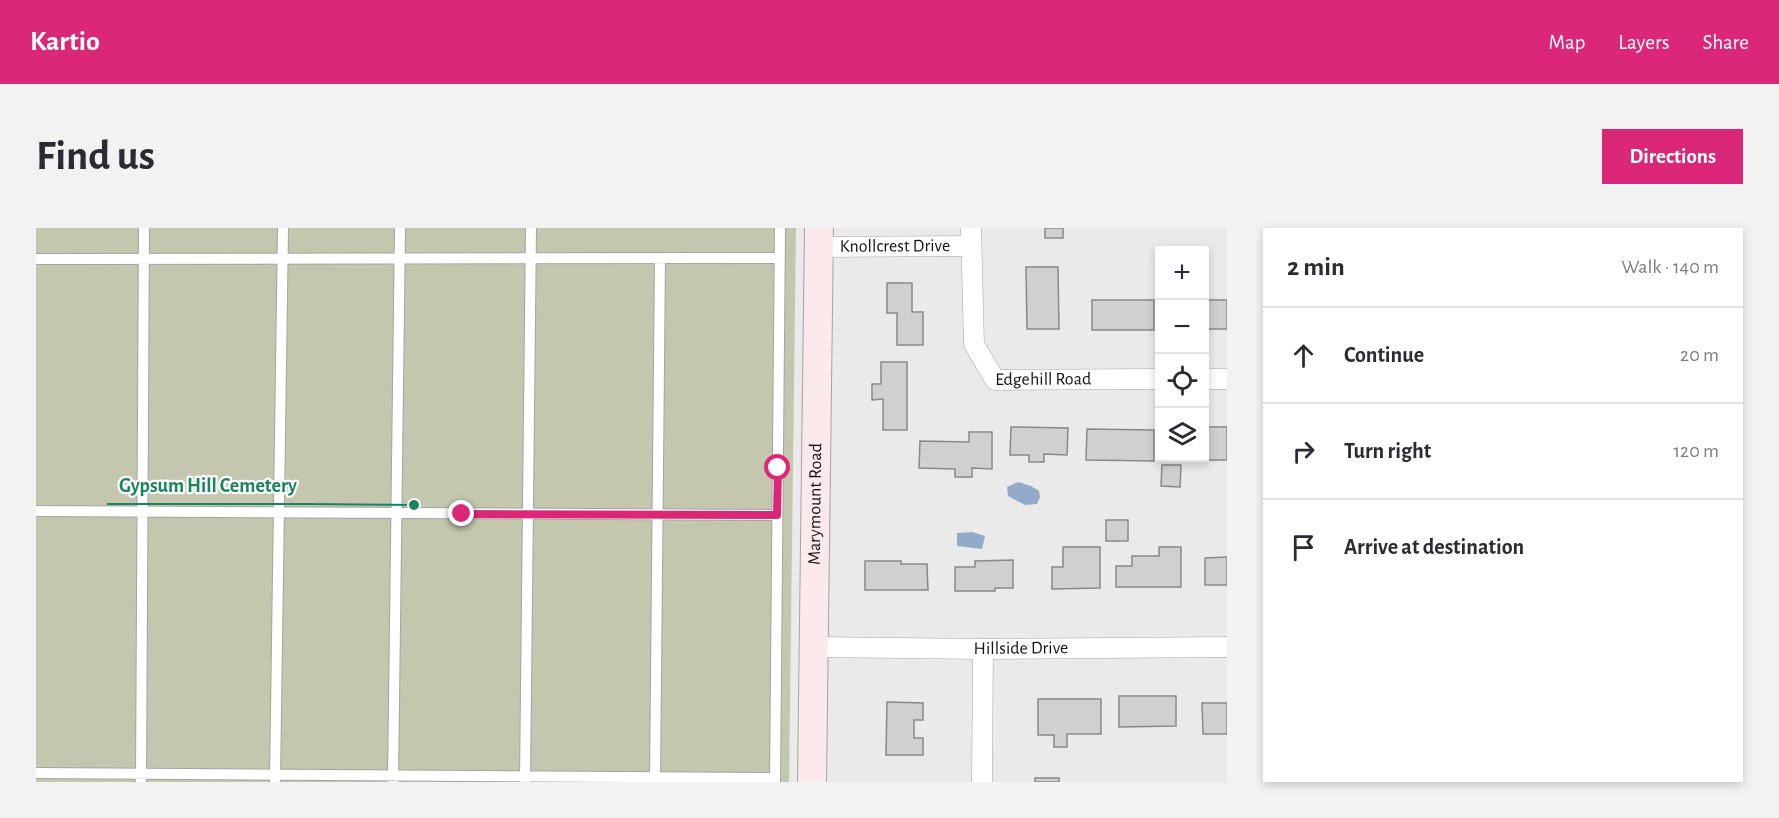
<!DOCTYPE html>
<meta charset="utf-8">
<style>
:root{--surface:#fff;--page:#f2f2f3;--text:#2b2b33;--muted:#7c7c81;--line:#e1e1e2;--accent:#db2777}
body{margin:0;font-family:"Alegreya Sans",sans-serif;background:var(--page);color:var(--text)}
.controls{position:absolute;right:18px;top:18px;display:grid;overflow:hidden;border-radius:0px;box-shadow:0 3px 9px #0003}
.controls button{width:54px;height:54px;display:grid;place-items:center;padding:0;border:0;border-bottom:2px solid var(--line);background:var(--surface);color:var(--text);font:30px sans-serif}
.stop{position:absolute;width:18px;height:18px;margin:-14px;border:4px solid #db2777;border-radius:50%;background:#fff}
.stop.end{background:#db2777;border-color:#fff;box-shadow:0 2px 6px #0008}
.list{margin:0;padding:0;list-style:none}
h2{display:flex;justify-content:space-between;align-items:center;height:78px;margin:0;padding:0 24px;font-size:26px}
h2 small{font-size:20px;font-weight:400;color:var(--muted)}
.list li{display:grid;grid-template-columns:39px 1fr auto;gap:18px;align-items:center;box-sizing:border-box;height:96px;padding:0 24px;border-top:2px solid var(--line)}
.list b{display:block;font-size:22px;white-space:nowrap}
.list em{font-size:20px;font-style:normal;color:var(--muted)}
.icon{flex:none;width:33px;height:33px;fill:none;stroke:currentColor;stroke-width:2;stroke-linecap:round;stroke-linejoin:round}
.map{position:relative;flex:none;width:1191px;height:554px;overflow:hidden;border-radius:0px}
header{display:flex;align-items:center;gap:36px;box-sizing:border-box;height:84px;padding:0 30px;background:var(--accent);color:#fff}
header strong{font-size:28px}
nav{display:flex;gap:33px;margin-inline-start:auto;font-size:21px}
.intro{display:flex;align-items:center;justify-content:space-between;box-sizing:border-box;height:144px;padding:0 36px}
h1{margin:0;font-size:42px}
.button{padding:15px 27px;border-radius:0px;background:var(--accent);color:#fff;font-size:21px;font-weight:700}
main{display:flex;gap:36px;padding:0 36px}
aside{flex:1;background:var(--surface);border-radius:0px;box-shadow:0 3px 9px #0003}
.map>svg:first-child{display:block}
</style>
<header>
<strong>Kartio</strong>
<nav><a>Map</a><a>Layers</a><a>Share</a></nav>
</header>
<div class="intro"><h1>Find us</h1><a class="button">Directions</a></div>
<main>
<div class="map">
<svg width="1191" height="554" viewBox="0 0 1191 554">
<rect width="100%" height="100%" fill="#eaeaeb"/>
<path fill="#c4c7ae" d="M0 0H760L753 554H0Z"/>
<path fill="#91abc9" d="M982 254 995 258 1003 263 1004 269 1001 276 989 277 972 268 971 259Z
M936 304 949 308 946 321 921 318V305Z"/>
<path fill="#d1d0d0" stroke="#8a8988" stroke-width="1.5" d="M1009 0H1027V10H1009Z
M990 39H1022L1023 101H991Z
M851 55H876V84H887V117H861V85H851Z
M1056 72H1118V102H1056Z
M1168 72H1191V101H1168Z
M845 134H871V202H847V171L836 172V156H845Z
M975 199 1032 200 1031 227 1008 226V234H993V227H974Z
M1168 199H1191V232H1150V230H1168Z
M1051 201 1118 202V233L1050 232Z
M933 204H956V241L936 240V249H919V241L883 240 884 213 933 214Z
M1126 237H1145L1144 259 1125 258Z
M1070 292H1092V313H1070Z
M1027 319H1064V360L1016 361V339H1027Z
M1123 319H1145V359H1080V338H1096V328H1123Z
M1191 329V357H1169V330Z
M977 332V360H959V363H919V339H939V333Z
M829 333H865V336H891L892 362H829Z
M1083 468H1140V498L1083 499Z
M1002 471H1065V506H1031V519H1018V507H1002Z
M851 474 887 475V492H878V510H887V527H850Z
M1166 475H1191V506H1167Z
M999 550H1023V554H999Z"/>
<g fill="none" stroke-linecap="round" stroke-linejoin="round">
<defs>
<path id="lane" d="M0 31 744 30
M0 283 741 287
M0 545 739 550
M239 552 247 0
M105 554 108 0
M357 554 364 0
M489 554 495 0
M619 554 624 31
M739 554 744 0"/>
<g id="street">
<path id="s1" d="M935 0 938 116 959 152 1124 151"/>
<path id="s2" d="M783 19 935 18"/>
<path d="M1168 151H1191"/>
<path id="s3" d="M779 419 947 421 1191 419"/>
<path d="M946 554 947 421"/>
</g>
<g id="secondary">
<path id="s4" d="M776 554 783 0"/>
</g>
</defs>
<use href="#lane" stroke="#a4a4a5" stroke-width="12"/>
<use href="#street" stroke="#a4a4a5" stroke-width="21"/>
<use href="#secondary" stroke="#a4a4a5" stroke-width="30"/>
<use href="#lane" stroke="#fff" stroke-width="10"/>
<use href="#street" stroke="#fff" stroke-width="20"/>
<use href="#secondary" stroke="#fce9eb" stroke-width="28"/>
</g>
<g fill="none" stroke-linecap="round" stroke-linejoin="round">
<path stroke="#db2777" stroke-width="8" d="M426 286 741 287 742 240"/>
</g>
<g text-anchor="middle" dominant-baseline="central" stroke-width="4.5" stroke-linejoin="round" paint-order="stroke">
<g font-size="18" fill="#121213" stroke="#fff">
<text stroke="none"><textPath href="#s2" startOffset="76">Knollcrest Drive</textPath></text>
<text stroke="none"><textPath href="#s1" startOffset="206">Edgehill Road</textPath></text>
<text stroke="none"><textPath href="#s4" startOffset="278">Marymount Road</textPath></text>
<text stroke="none"><textPath href="#s3" startOffset="206">Hillside Drive</textPath></text>
</g>
</g>
<path fill="none" stroke="#1a8460" stroke-width="2" d="M378 277L273 276H71"/>
<circle fill="#1a8460" stroke="#fff" stroke-width="2" cx="378" cy="277" r="6"/>
<g font-size="20" text-anchor="middle" font-weight="bold" fill="#1a8460" stroke="#fff" stroke-width="4.5" stroke-linejoin="round" paint-order="stroke">
<text x="172" y="264">Gypsum Hill Cemetery</text>
</g>
</svg>
<div class="controls">
<button>+</button>
<button>−</button>
<button><svg class="icon" aria-label="locate" viewBox="0 0 24 24"><circle cx="12" cy="12" r="6"/><path d="M12 2v4M12 18v4M2 12h4M18 12h4"/></svg></button>
<button><svg class="icon" aria-label="layers" viewBox="0 0 24 24"><path d="M12 4l9 5-9 5-9-5zM3 14l9 5 9-5"/></svg></button>
</div>
<div class="stop" style="left:742px;top:240px"></div>
<div class="stop end" style="left:426px;top:286px"></div>
</div>
<aside>
<h2>2 min<small>Walk · 140 m</small></h2>
<ul class="list">
<li><svg class="icon" aria-label="ahead" viewBox="0 0 24 24"><path d="M12 20V5M6 11l6-6 6 6"/></svg><div><b>Continue</b></div><em>20 m</em></li>
<li><svg class="icon" aria-label="right" viewBox="0 0 24 24"><path d="M7 20v-9h11M14 6l5 5-5 5"/></svg><div><b>Turn right</b></div><em>120 m</em></li>
<li><svg class="icon" aria-label="arrive" viewBox="0 0 24 24"><path d="M6 21V4h12l-3 4 3 4H6"/></svg><div><b>Arrive at destination</b></div></li>
</ul>
</aside>
</main>
